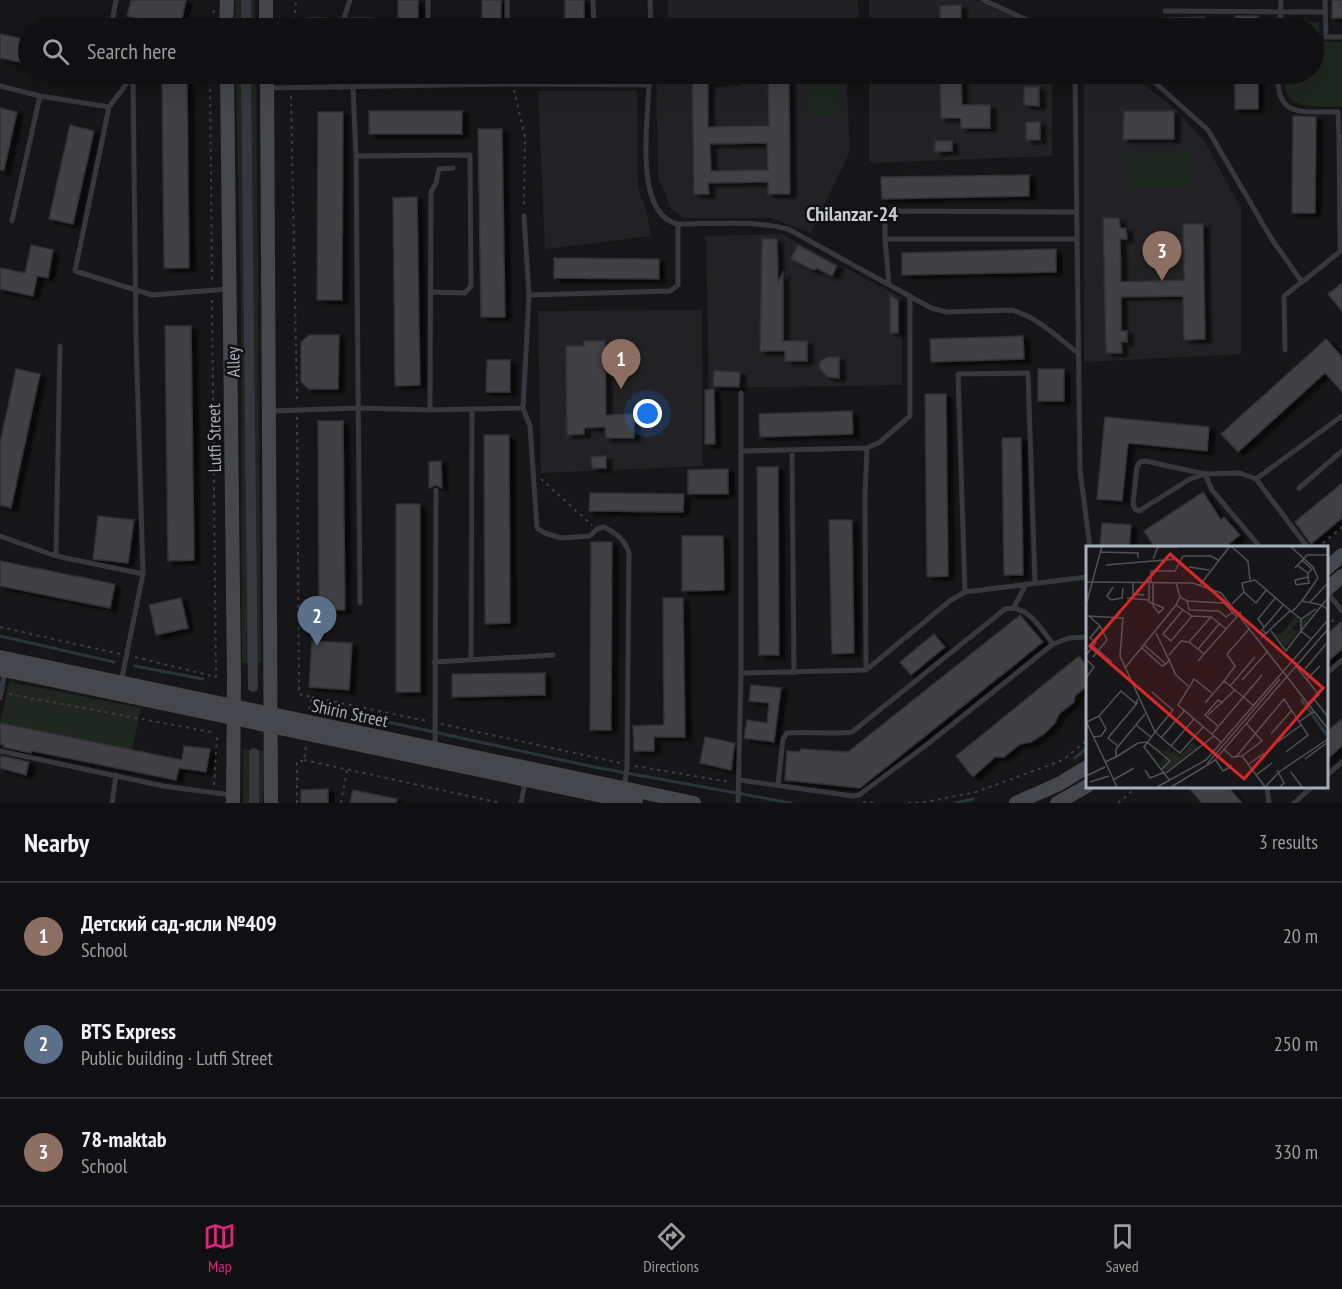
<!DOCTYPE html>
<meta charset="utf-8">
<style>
:root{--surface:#101012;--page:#1e1e20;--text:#f1f3f6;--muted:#9c9d9f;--line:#303032;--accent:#db2777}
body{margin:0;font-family:"PT Sans Narrow",sans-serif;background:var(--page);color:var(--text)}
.you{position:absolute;left:648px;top:414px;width:21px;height:21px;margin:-15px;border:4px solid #fff;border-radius:50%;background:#1a73e8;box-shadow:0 0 0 9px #1a73e833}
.badge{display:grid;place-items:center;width:39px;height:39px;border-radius:50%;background:var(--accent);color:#fff;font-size:20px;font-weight:700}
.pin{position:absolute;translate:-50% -50px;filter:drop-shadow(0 2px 3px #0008)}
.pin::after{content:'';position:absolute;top:32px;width:21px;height:18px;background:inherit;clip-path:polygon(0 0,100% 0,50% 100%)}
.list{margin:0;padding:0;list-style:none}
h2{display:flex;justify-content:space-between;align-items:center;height:78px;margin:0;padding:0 24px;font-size:26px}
h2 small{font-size:20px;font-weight:400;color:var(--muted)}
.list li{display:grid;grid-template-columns:39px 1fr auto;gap:18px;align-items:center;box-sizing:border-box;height:108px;padding:0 24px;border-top:2px solid var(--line)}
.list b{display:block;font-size:22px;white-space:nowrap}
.list p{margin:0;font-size:20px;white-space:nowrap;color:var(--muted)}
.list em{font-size:20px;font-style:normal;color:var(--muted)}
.icon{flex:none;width:33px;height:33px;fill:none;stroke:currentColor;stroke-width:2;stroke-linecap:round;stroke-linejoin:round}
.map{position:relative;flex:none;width:1342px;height:803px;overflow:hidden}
.search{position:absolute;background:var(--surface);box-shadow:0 6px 24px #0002;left:18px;right:18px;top:18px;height:66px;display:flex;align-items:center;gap:15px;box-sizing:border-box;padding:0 21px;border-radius:33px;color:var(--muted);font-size:22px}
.sheet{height:402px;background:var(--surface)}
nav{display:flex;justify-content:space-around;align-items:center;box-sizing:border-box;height:84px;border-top:2px solid var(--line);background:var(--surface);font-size:16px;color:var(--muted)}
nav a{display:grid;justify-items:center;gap:3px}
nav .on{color:var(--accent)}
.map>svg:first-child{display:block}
</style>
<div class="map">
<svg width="1342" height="803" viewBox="0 0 1342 803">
<defs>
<filter id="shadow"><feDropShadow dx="6" dy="3.5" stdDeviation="1.5" flood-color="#0009"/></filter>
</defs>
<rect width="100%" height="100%" fill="#161618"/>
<path fill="#222225" d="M668 0H858L859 28H668Z
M869 0H975L1040 28H869Z
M656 74H846L850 151 811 233 771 218H683L671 208 658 177Z
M869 74H1052V156L869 163Z
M1084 74H1103L1143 84 1175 109 1204 141 1241 208V354L1084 362Z
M538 91H637L638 187 646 210 651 236 545 249Z
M782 234 902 298V385L709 388 706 236Z
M702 310 703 466 541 473 538 311Z"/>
<path fill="#1e261f" d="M235 0H255V28H235Z
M1285 21 1319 22 1320 41 1342 42V107C1325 106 1290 111 1285 88 1284 84 1285 78 1285 74H1314V28H1285Z
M236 74H256L261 662 242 663 241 306Z
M808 74H838V116H808Z
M1191 153 1192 187 1126 189 1125 156Z
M9 682 141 708 132 750 0 723Z
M243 749 264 751 263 803H243Z"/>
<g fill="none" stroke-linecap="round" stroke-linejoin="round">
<path stroke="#2c353c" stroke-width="3" d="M0 636 114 662
M135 666 203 679
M356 715 594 767 791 803
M1075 758 1087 748
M956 803 973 799"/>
</g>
<path fill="#404145" stroke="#303034" stroke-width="1.5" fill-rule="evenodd" filter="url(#shadow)" d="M131 0H186L180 28 127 16Z
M398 0H418V28H398Z
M482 0H501V28H482Z
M565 0H584V28H565Z
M1332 0H1342V18H1332Z
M961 5V28H940V6Z
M1235 16H1258V28H1235Z
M1204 17V28H1090V21Z
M308 18H326L327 28H308Z
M351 18H372V28H351Z
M0 34 28 40V64L0 58Z
M692 74H733L734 81 708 82V127L769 126 768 74H789L790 194H768V182L708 183 709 194H694ZM767 143 768 170 711 171 710 144Z
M940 74H961L962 105H990V128H961V118H941Z
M1235 74H1258V109H1235Z
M162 78H187L189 268H164Z
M1024 87H1039V106L1024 105Z
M0 108 17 112 4 170H0Z
M369 111H462V134H369Z
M1124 111H1174V139H1123Z
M318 112H343L342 300H317Z
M1293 116 1316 117 1315 213H1292Z
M1026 122H1040V140H1026Z
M70 125 94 131 73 224 49 219Z
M478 129H502L505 317H481Z
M935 141H952V151L935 152Z
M1029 175V196L882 199 881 177Z
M417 197 420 385 395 386 393 198Z
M1103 218H1119L1120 228H1126L1127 239H1120L1121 282 1184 280 1183 224H1203L1205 339 1184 340 1183 296 1121 297V331H1127V342H1121L1122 353H1106Z
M762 239H777L778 282 783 273V341H807V361H785V351H760Z
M31 245 53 250 48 278 37 276 33 296 0 289V268L25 273Z
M798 245 837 266 832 276 816 268 815 270 811 269 791 259Z
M1056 249V272L902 275V253Z
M554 258 659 259V279L554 278Z
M1342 283V311L1328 294Z
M890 295 898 300V333H890Z
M165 326H191L194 560 168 561Z
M309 335H339L338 389H309L301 382V342Z
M1023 336 1024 359 931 362 930 339Z
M1326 339 1342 357V392L1325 373 1238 452 1221 434Z
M584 341H605L606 415 634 414V438H606L605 427 584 428V434L567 435 566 346H584Z
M828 357H839V378L828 377 820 369 819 364 822 360Z
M487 360H510V392H486Z
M16 369 40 374 11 508 0 505V443Z
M1038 369H1064V401H1038Z
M714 371 740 372 739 387 713 386Z
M714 389 715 444H705V390Z
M925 394H946L948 576 927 577Z
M852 411 853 434 760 437 759 414Z
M1105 417 1209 427 1207 451 1128 443 1122 501 1097 499Z
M318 421H343L345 610H319Z
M484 435H509L510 623 485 624Z
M1002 438H1021L1023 575H1004Z
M606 456V468H592L591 457Z
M441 461 442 488 435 485 429 488V462Z
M757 467H778L779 655H759Z
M728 469V494H688V470Z
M1342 483V518L1311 544 1295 522Z
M1203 492 1221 520 1224 517 1240 535 1224 548H1155L1144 531Z
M590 493 684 494 683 512 589 511Z
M396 504H420V692H396Z
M98 516 134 520 128 563 93 559Z
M829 520H852L854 653 832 654Z
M1102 523 1131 525 1129 548H1100Z
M682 536H723L724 590 682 591Z
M591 542H612L611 730H590Z
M0 561 115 584 110 608 0 586Z
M181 598 188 628 156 635 149 605Z
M663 598H683L685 737H654V751H634L633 726 664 725Z
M1020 615 1043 642 860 788 785 780 787 751 800 752 801 749 848 752Z
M1342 621V649L1326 663V635Z
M934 634 945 647 911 675 900 662Z
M312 641 352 643 349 690 309 687Z
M1079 656 1087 666V686L1075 696 1074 702 1059 714 1055 723 1044 734 1031 742 1020 744 1004 757H995L973 777 956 756Z
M545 673V695L452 697V674Z
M751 685 781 688 774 742 744 738 747 720 767 723 769 703 749 701Z
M1342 719V746L1326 760V732Z
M0 723 182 760 184 746 210 749 206 772 179 768 176 780 32 751 31 753 3 747 4 745 0 744Z
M705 737 735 743 731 770 700 763Z
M1 756 29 762 26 775 0 768Z
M1187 786H1224L1228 791 1230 789 1242 803H1202Z
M328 789V803H301V790Z
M353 790 397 799 396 803H350Z"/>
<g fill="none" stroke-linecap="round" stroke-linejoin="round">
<path stroke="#3d3f44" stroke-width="2" stroke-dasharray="3 4.5" stroke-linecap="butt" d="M212 28 214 7
M294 28 296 0
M210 74 212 283
M292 81V74
M514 90 525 137 524 209
M291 96 297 402
M297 417 299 694 312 697 309 710
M541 479 592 525
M1317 548 1342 527
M0 627 120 654
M1326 627 1337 617
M135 657 216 677 212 298
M9 694 211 732
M312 697 427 721
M441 724 620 763
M304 760 501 803
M635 766 730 782
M214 785 217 737
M863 802 876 803
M297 803V761H304L306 745
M341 803 347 770
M908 803 926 802 976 792 1063 760 1087 740
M1118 803 1138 786"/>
<path stroke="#37383d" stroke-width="5" d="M428 0V28
M507 0V28
M593 0 594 28
M650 0 651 28
M983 0 1045 28
M1325 0 1326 37H1342
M1165 11 1325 12
M113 17 116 0
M343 28 345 15 350 0
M1280 28 1281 0
M338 74 339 88
M429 74V86
M507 74V84
M594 74 595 84
M1075 74 1080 470 1090 548
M1140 74 1153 81 1208 130 1271 238 1302 282 1342 250
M1278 74C1276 119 1303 111 1338 112L1339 137H1342
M0 86 40 96 109 107 133 75
M269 88 507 84 649 85C648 119 633 215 678 224 714 224 753 220 788 229L931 308 947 312 1011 310C1038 317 1057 337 1078 353
M353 88 356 156 360 603
M109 107 75 271 152 295 229 289
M1339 137 1340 251
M356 156 470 155 471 286 465 293 431 292
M12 221 40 96
M885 239V216L889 212 894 211 1075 212
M889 284 885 239H1075
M529 295 670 291 678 285V224
M1285 350 1284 296 1302 282
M523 408 530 426 537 528 545 533 561 538 590 536 597 529 604 527C616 533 625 540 629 553L627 768 624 787
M430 410 431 192 436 183 439 169 453 168
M271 411 359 408 430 410 523 408 529 295 524 216
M792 450 794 673
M742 451 867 448 880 442 910 416V296
M1256 479 1342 416
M1299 488 1342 451
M0 536 56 556 143 574 136 337 133 75
M1261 548 1212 490 1205 474 1145 461 1140 462 1137 467 1133 504 1135 509 1139 511 1190 479 1205 474 1240 473 1256 479 1308 548
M56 556 60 346
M1326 591 1342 611
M965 592 958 374 1028 373 1035 583
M1014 607 1026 584
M471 660 472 409
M434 662 553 655
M866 670 865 495 867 448
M741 673 866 670 951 600 965 592 1087 577
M1326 674 1342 660
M121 682 143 574
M0 698 5 670
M435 748 436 490
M0 751 163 786 231 795
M1326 776 1342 762
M739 780 853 796 859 795 929 743 1053 644 1069 638 1087 637
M778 785 783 739 787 733C809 731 830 735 852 732L1005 609C1028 604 1040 628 1053 644
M1267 786 1269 803
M112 803 116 775
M521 803 525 782
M738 803 741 673V393
M1294 803 1313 786"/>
<path stroke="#37383d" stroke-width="10" d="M246 28V0
M246 74 253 687
M254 753V803"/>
<path stroke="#45474d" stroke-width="14" d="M266 0V28
M226 28 227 0
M227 74 234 678 233 803
M267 74 271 803
M1326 569 1342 555
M1326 590 1342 576
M0 657 694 803
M0 669 636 803
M1016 803 1059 784 1087 767
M1057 803 1087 786"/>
</g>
<g text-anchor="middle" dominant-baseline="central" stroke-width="5" stroke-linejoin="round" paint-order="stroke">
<g font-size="18" fill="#a8adb8" stroke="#111113">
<text transform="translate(233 362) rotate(-91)">Alley</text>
<text transform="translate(214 438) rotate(-91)">Lutfi Street</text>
<text transform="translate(350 713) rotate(12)">Shirin Street</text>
</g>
<g font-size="20" font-weight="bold" fill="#c9ccd4" stroke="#111113">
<text x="852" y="214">Chilanzar-24</text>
</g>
</g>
<g transform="translate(1086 546)">
<rect width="242" height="242" fill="#161618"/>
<path d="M223 66 227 68 217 81 212 76 206 83 212 86 200 101 189 88H195L211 69 216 73ZM107 196 112 201 81 225 74 218 80 210 66 199 79 206 83 201 85 208 88 205 94 210Z" fill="#1e261f"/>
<path fill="none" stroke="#2c353c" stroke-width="3" d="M215 153 241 189"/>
<path fill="none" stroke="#505258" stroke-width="1.5" d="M145 0 162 15 164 34M204 0 227 21 232 32M14 6 52 7V12M67 13 72 1H92M20 19 91 13M211 19 222 27 226 23 216 14M103 21 123 24M209 22 221 9H242M222 27V31L223 37 210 39 209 34 222 31M63 35V56L78 62M0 36 107 37 135 47 242 183M47 36V48L58 49M67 36V60L73 67 78 62M65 37V25H89L97 10H125L132 14M114 39 144 0M27 41 21 50 25 54 36 52 37 42M158 46 170 57 181 43M94 51 101 55 138 57 151 71M41 52 62 54M101 55 103 64 133 65 140 71 147 66M216 55 232 32M224 56 242 37M146 58 158 46 156 37 169 34 206 66 216 55 236 59 242 52M0 59 16 0M90 59 106 70 125 71 140 83M97 64 77 88 85 95 106 70M0 70 37 72 34 110 69 186 87 164 66 146M215 73 230 63M178 81 172 73 190 51M185 85 200 105 215 85V73L206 66M70 87 90 129 102 140M181 88 176 84 198 58M175 92 205 64M225 93 215 85 236 59 242 64M103 96 125 71M58 99 80 118 84 113M7 100 26 116M56 102 76 120 80 118M112 103 134 77M0 109 10 97 4 92 14 80 4 71M83 109 95 95 103 96 118 108M7 111 21 94 14 80M0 113 8 121 0 132M112 115 155 66M210 120 233 149 223 156M39 122 90 59 94 51 90 36M219 123 240 98M221 133 234 120M156 134 182 105M138 135 149 120 141 108 164 82M144 140 169 111M126 147 108 133 92 159 135 196M228 153 242 171M119 157 138 135 168 160M122 169 149 144M0 175 31 241M1 176 13 170 35 145 49 157 52 153M213 176 228 165M50 179 65 191M132 180 119 169 132 154 137 157M126 188 176 129M185 188 206 164M7 191 15 190 20 183 13 170M75 192 98 165M192 196 215 179M32 200 22 192 52 156M85 200 94 207 117 181M138 203 146 211 156 210 179 241 193 226 242 193M156 210 176 195 160 177M30 211 52 197 61 196 84 215 76 223M150 211 198 153 222 189 200 206M129 213 137 225 146 220M219 213 242 196M19 216 30 211V203L59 168M121 218 194 133M163 218 178 207M59 224 64 232 79 226M191 224 198 237 194 241M205 226 216 241M80 227 128 190M170 229 186 217M0 230 19 221M27 234 48 222M84 235 58 201 69 186 85 200 108 173M4 236 23 230M71 241 120 214 242 74M85 241 128 215 242 83"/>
<path fill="#d62828" fill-opacity="0.15" stroke="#d62828" stroke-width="3" d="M84 8 237 142 158 233 4 100Z"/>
<rect width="242" height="242" fill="none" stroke="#a8adb8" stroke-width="3"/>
</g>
</svg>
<div class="you"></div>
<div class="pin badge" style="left:621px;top:389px;background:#8d6e63">1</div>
<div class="pin badge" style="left:317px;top:646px;background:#5c6f8a">2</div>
<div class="pin badge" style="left:1162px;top:281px;background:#8d6e63">3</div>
<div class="search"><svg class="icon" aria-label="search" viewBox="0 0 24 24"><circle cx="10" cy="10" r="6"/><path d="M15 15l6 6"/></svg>Search here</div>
</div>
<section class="sheet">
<h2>Nearby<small>3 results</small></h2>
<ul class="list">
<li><span class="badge" style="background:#8d6e63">1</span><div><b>Детский сад-ясли №409</b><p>School</p></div><em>20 m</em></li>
<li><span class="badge" style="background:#5c6f8a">2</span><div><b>BTS Express</b><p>Public building · Lutfi Street</p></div><em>250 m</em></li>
<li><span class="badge" style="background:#8d6e63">3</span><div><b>78-maktab</b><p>School</p></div><em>330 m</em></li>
</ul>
</section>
<nav>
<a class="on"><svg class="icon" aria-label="map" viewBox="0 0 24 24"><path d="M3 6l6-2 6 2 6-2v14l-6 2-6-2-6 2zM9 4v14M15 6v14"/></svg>Map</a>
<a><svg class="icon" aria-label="directions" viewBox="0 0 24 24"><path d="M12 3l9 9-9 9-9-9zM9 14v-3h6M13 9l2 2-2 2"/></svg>Directions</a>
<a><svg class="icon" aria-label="saved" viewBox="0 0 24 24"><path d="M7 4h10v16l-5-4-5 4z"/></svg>Saved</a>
</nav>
